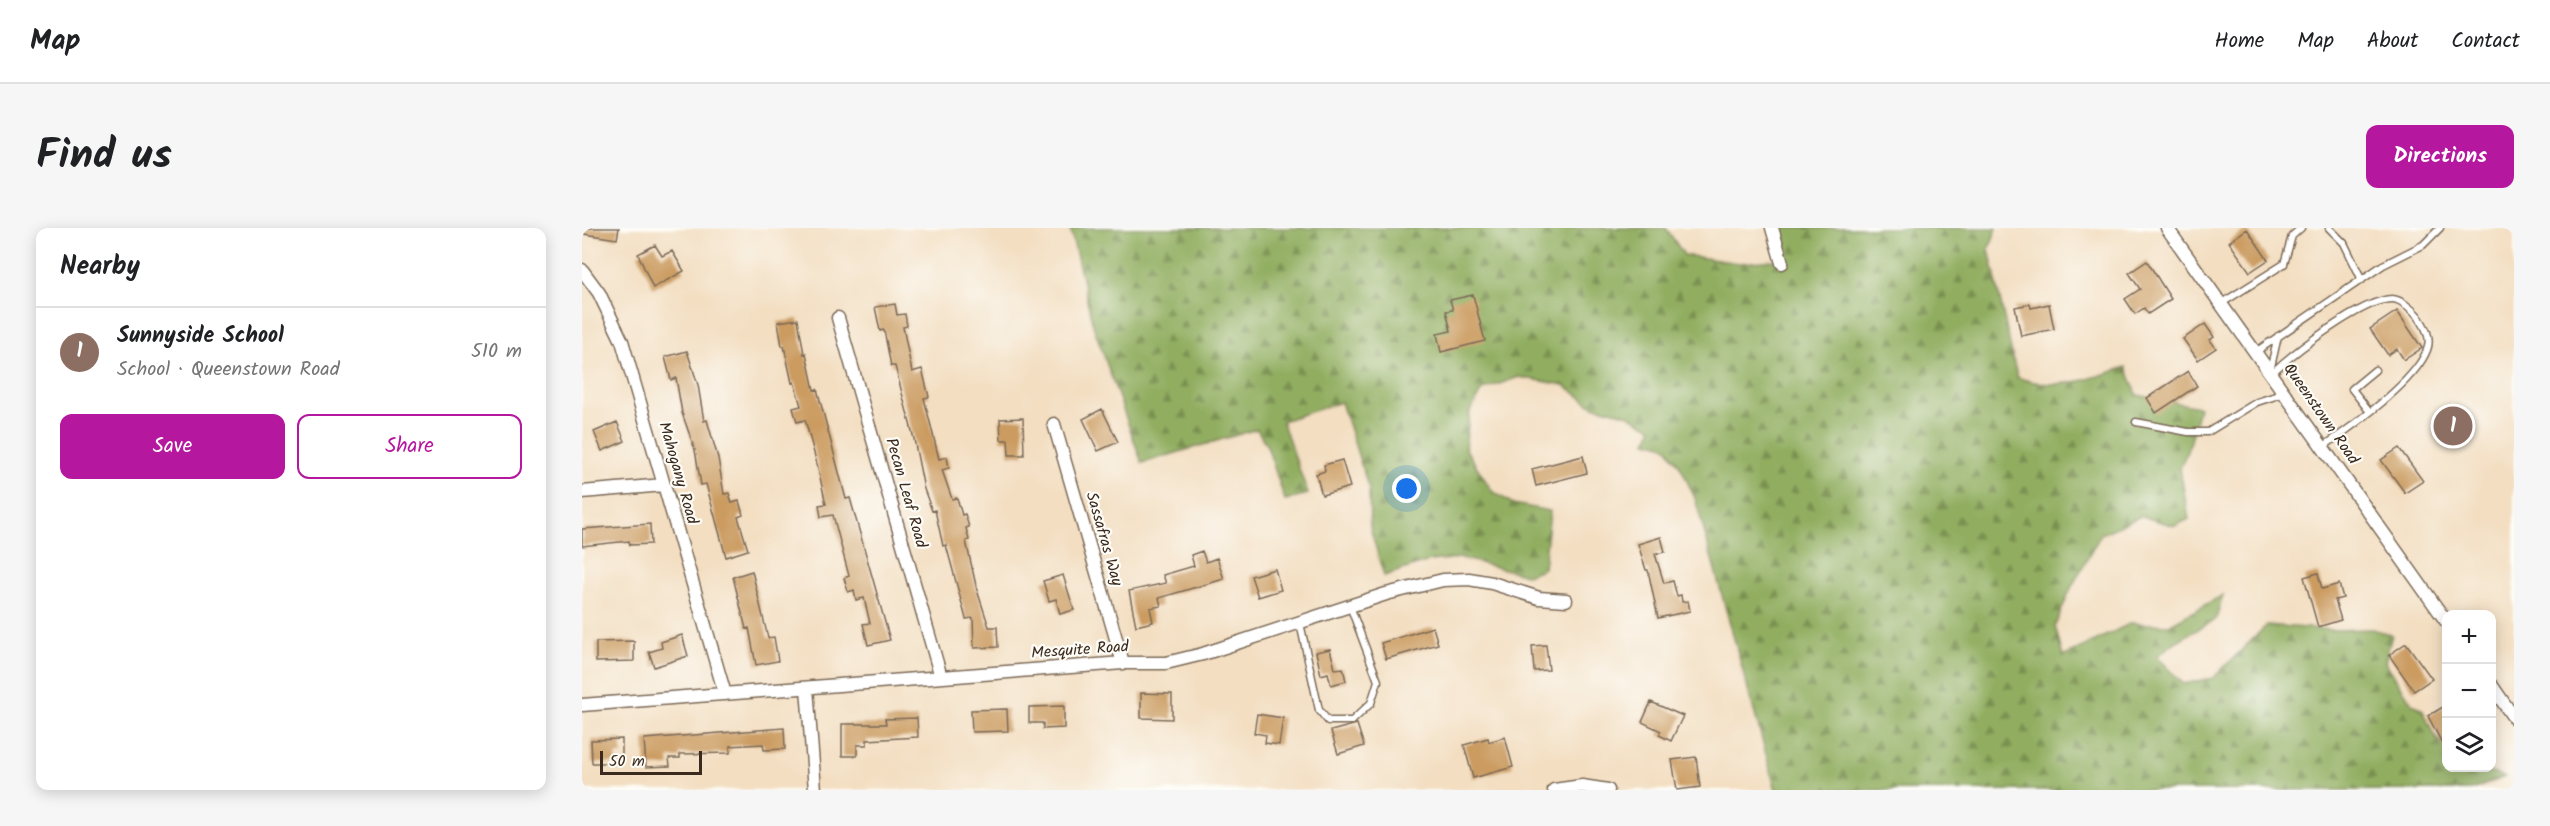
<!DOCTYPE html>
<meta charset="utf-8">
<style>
:root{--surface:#fff;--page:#f6f6f6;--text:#202124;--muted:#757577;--line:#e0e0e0;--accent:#b5179e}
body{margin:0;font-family:Kalam,sans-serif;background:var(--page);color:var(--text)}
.controls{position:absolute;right:18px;bottom:18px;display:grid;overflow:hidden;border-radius:12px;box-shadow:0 3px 15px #0003}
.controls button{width:54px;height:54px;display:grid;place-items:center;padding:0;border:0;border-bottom:2px solid var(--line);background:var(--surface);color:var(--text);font:30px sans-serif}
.scale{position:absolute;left:18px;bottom:15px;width:102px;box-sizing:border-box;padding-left:6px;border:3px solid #3b2a1e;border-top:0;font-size:16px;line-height:21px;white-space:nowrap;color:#3b2a1e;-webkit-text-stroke:4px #fdfcf7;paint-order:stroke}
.you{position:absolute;left:825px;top:261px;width:21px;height:21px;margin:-15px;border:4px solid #fff;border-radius:50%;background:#1a73e8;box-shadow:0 0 0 9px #1a73e833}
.badge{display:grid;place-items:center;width:39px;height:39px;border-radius:50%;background:var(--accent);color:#fff;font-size:20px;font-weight:700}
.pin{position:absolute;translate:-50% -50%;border:3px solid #fff;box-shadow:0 2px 6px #0006}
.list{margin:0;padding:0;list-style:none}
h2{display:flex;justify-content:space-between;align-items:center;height:78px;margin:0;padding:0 24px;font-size:26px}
h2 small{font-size:20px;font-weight:400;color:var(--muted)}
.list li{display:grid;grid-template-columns:39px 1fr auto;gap:18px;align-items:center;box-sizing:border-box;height:90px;padding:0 24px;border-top:2px solid var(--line)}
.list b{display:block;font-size:22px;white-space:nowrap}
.list p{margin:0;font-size:20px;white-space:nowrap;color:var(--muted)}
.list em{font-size:20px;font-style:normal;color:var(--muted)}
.actions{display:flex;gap:12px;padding:18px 24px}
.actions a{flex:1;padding:14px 0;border:2px solid var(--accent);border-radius:12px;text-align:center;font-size:21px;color:var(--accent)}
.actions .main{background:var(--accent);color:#fff}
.icon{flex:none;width:33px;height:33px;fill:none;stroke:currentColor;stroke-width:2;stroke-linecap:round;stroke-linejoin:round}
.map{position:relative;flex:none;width:1932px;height:562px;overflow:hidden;border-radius:12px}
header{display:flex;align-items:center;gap:36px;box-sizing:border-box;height:84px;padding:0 30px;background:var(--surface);border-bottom:2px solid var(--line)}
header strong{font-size:28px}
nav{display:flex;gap:33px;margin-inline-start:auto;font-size:21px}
.intro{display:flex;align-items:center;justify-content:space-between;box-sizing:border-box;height:144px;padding:0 36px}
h1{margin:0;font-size:42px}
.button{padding:15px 27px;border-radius:12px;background:var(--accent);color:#fff;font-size:21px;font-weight:700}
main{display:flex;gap:36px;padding:0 36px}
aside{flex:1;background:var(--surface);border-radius:12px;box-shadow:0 3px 15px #0003}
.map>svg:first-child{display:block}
</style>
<header>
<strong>Map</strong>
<nav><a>Home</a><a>Map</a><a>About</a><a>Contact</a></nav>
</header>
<div class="intro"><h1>Find us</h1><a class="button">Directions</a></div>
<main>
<aside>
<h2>Nearby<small></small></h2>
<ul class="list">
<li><span class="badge" style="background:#8d6e63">1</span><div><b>Sunnyside School</b><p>School · Queenstown Road</p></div><em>510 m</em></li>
</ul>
<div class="actions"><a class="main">Save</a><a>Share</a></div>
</aside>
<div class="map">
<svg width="1932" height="562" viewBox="0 0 1932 562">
<defs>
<pattern id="forest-firs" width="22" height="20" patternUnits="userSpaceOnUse" patternTransform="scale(1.5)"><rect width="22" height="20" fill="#91ae60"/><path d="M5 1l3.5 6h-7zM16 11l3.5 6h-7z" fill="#788e4f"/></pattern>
</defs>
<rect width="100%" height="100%" fill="#fdfcf7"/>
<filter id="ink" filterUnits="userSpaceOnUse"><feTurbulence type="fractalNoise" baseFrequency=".0167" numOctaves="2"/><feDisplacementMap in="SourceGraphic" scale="12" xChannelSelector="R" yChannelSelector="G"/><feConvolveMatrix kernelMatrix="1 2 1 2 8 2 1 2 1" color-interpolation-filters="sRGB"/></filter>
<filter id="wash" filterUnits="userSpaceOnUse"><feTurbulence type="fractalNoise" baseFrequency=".008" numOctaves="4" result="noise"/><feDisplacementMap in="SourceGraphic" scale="24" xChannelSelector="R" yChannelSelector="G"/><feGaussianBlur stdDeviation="1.35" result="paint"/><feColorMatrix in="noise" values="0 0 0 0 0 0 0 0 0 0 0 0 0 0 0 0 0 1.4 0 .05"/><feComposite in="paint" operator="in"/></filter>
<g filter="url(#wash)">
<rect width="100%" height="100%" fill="#f3dec1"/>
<path fill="url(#forest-firs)" stroke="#666c3f" stroke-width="1.5" d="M488 0H1084L1102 27 1157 35 1193 32 1204 16 1200 0H1415L1407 21 1435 149C1473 164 1507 152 1544 139L1555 167 1617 179 1609 213 1598 241 1607 291 1593 298 1559 288 1519 306 1488 362 1473 398 1481 429 1549 395 1587 397 1641 367 1634 391 1595 413 1575 428 1601 456 1631 450 1685 397 1751 402 1791 401 1810 407 1803 434 1830 475 1841 482 1852 507 1864 520V540H1894L1923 549 1889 562H1194L1113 270 1098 238 1084 218 1065 213 1070 200 1045 186 1011 178 982 157 937 149 900 162 888 183 883 220 910 263 931 276 968 283 962 340 945 347 879 330 847 333 802 348 788 299 787 261 759 174 700 193 726 266 703 272 685 218 675 201 560 235 511 97Z"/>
<g id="blocks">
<path fill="#cb9b60" d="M3 0H37L35 11 2 6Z
M1665 1 1686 32 1668 44 1647 14Z
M73 17 80 28 90 23 102 43 71 60 56 26Z
M1565 33 1589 71 1566 86 1562 80 1553 86 1543 71 1558 61 1547 45Z
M891 67 903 113 859 124 855 106 869 103 864 83 871 82 868 72Z
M313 76 315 87 323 86 325 98 321 99 330 144 340 141 347 169 342 170 357 231 365 229 367 240 360 242 370 271 375 270 380 287 383 286 387 299 384 300 387 312 384 313 395 362 407 399H415L416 419 392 420 391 390 384 391 364 317 361 318 353 282 350 283 342 261 332 211 313 138H309L302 102 298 103 293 79Z
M1448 76 1449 80 1467 76 1472 101 1439 108 1433 79Z
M1815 83 1840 120 1822 132 1815 121 1806 127 1788 101Z
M216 91 222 126 224 125 232 162 235 161 264 271 268 270 308 412 286 417 281 396 288 395 282 370 274 372 272 362 266 364 262 350 267 348 251 287 239 289 237 277 244 276 235 236 223 192 215 194 211 180 219 178 212 154 210 155 202 118H200L196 94Z
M1623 96 1632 109 1628 112 1634 120 1616 132 1601 111Z
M105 123 116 157 122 193 125 192 136 230 142 266 147 265 150 275 157 273 161 287 156 289 166 322 144 329 124 256 119 257 113 222 100 185 94 150 89 152 83 129Z
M1606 143 1615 158 1574 185 1565 170Z
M520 181 536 214 516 223 501 191Z
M441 190 442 227H427L426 212H419L418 191Z
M35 194 43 213 20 223 12 204Z
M1817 220 1841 253 1823 265 1799 232Z
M1001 228 1005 245 954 258 950 241Z
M760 232 768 259 740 267 734 246 743 243 742 237Z
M68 296 69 316 48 317 47 313 0 318V301Z
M1079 309 1083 324 1073 326 1082 355 1091 353 1095 368 1099 367 1100 374 1106 373 1108 383 1076 390 1066 342H1064L1056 316Z
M620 323 624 334 635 330 642 351 577 370 579 378 568 380 571 394 554 398 547 363 584 355 581 347 612 338 609 327Z
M693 341 699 362 676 369 669 348Z
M170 343 186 410 192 409 196 433 174 437 167 400 164 401 151 349Z
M1736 345 1740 361 1757 356 1761 370 1753 372 1759 392 1736 399 1722 349Z
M481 347 492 382 478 386 474 371 467 373 461 353Z
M851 399 856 416 804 431 799 415Z
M100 407 106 428 72 439 67 424 80 420 79 414Z
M52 413V433L14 434V414Z
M1824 415 1850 451 1832 463 1807 427Z
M964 417 967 442 952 443 950 418Z
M748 421 753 441 761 440 764 453 749 457 746 445 739 447 734 424Z
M559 465 590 466V491L559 490Z
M1069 474 1101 488 1089 513 1077 507 1079 503 1060 494Z
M1864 477V523L1846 488Z
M482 478V500L461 501V495H447V479Z
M425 481 426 503 390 504 389 482Z
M675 486 701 490 697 517 683 515 684 507 672 505Z
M335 490 336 509 285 512V517H275V528H260V496H304L303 491Z
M775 496 782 518 756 526 749 503Z
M202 500 203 521 182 522 181 516 148 518V525L98 526V530H87L88 538 64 539 62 511Z
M923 509 931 539 891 550 882 517 906 510 907 514Z
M40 511V527H34L35 535H10L9 512Z
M1114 529 1118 559 1095 562 1090 532Z"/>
</g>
</g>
<g filter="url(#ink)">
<use href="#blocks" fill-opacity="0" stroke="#7b6957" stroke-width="1.5"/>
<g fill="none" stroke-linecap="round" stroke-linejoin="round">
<defs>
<path id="lane" d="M1747 0 1762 15 1780 52
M1640 75 1702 36 1710 8 1719 0
M1675 123 1801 37 1841 17 1858 0
M1688 143 1696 108
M1690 145C1711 125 1781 71 1810 71 1819 71 1831 82 1836 88 1843 98 1850 110 1845 122 1833 154 1771 198 1742 218
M1788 184 1770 161 1793 142
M1554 194 1606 204H1626L1675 174 1703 165
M718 395 737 482 746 493H770L789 475 796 453 768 378"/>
<path id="street" d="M1190 0 1200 35
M1585 0 1864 393
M0 42 17 65 40 113 143 466
M256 90 359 449
M472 196 541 435
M0 264 82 257
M1910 458 1932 490
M225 460 233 562
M0 477 541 435H584L621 426 804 366 861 352 887 351 910 355 957 370 984 372
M972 562 1000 558 1026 562"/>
</defs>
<use href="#lane" stroke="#7b6957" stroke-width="9"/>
<use href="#street" stroke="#7b6957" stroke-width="15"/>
<use href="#lane" stroke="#fff" stroke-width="6"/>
<use href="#street" stroke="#fff" stroke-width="12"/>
</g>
</g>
<g text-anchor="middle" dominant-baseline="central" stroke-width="4.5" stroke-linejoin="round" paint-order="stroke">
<g font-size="16" fill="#3b2a1e" stroke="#fdfcf7">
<text transform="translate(1739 186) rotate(55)">Queenstown Road</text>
<text transform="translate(96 245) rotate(74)">Mahogany Road</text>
<text transform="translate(324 265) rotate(74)">Pecan Leaf Road</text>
<text transform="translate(522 311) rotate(74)">Sassafras Way</text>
<text transform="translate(498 422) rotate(-4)">Mesquite Road</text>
</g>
</g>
</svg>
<div class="controls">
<button>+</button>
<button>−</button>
<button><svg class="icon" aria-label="layers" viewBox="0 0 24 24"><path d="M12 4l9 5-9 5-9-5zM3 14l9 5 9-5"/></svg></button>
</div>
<div class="scale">50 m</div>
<div class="you"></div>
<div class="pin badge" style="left:1871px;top:198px;background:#8d6e63">1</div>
</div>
</main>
